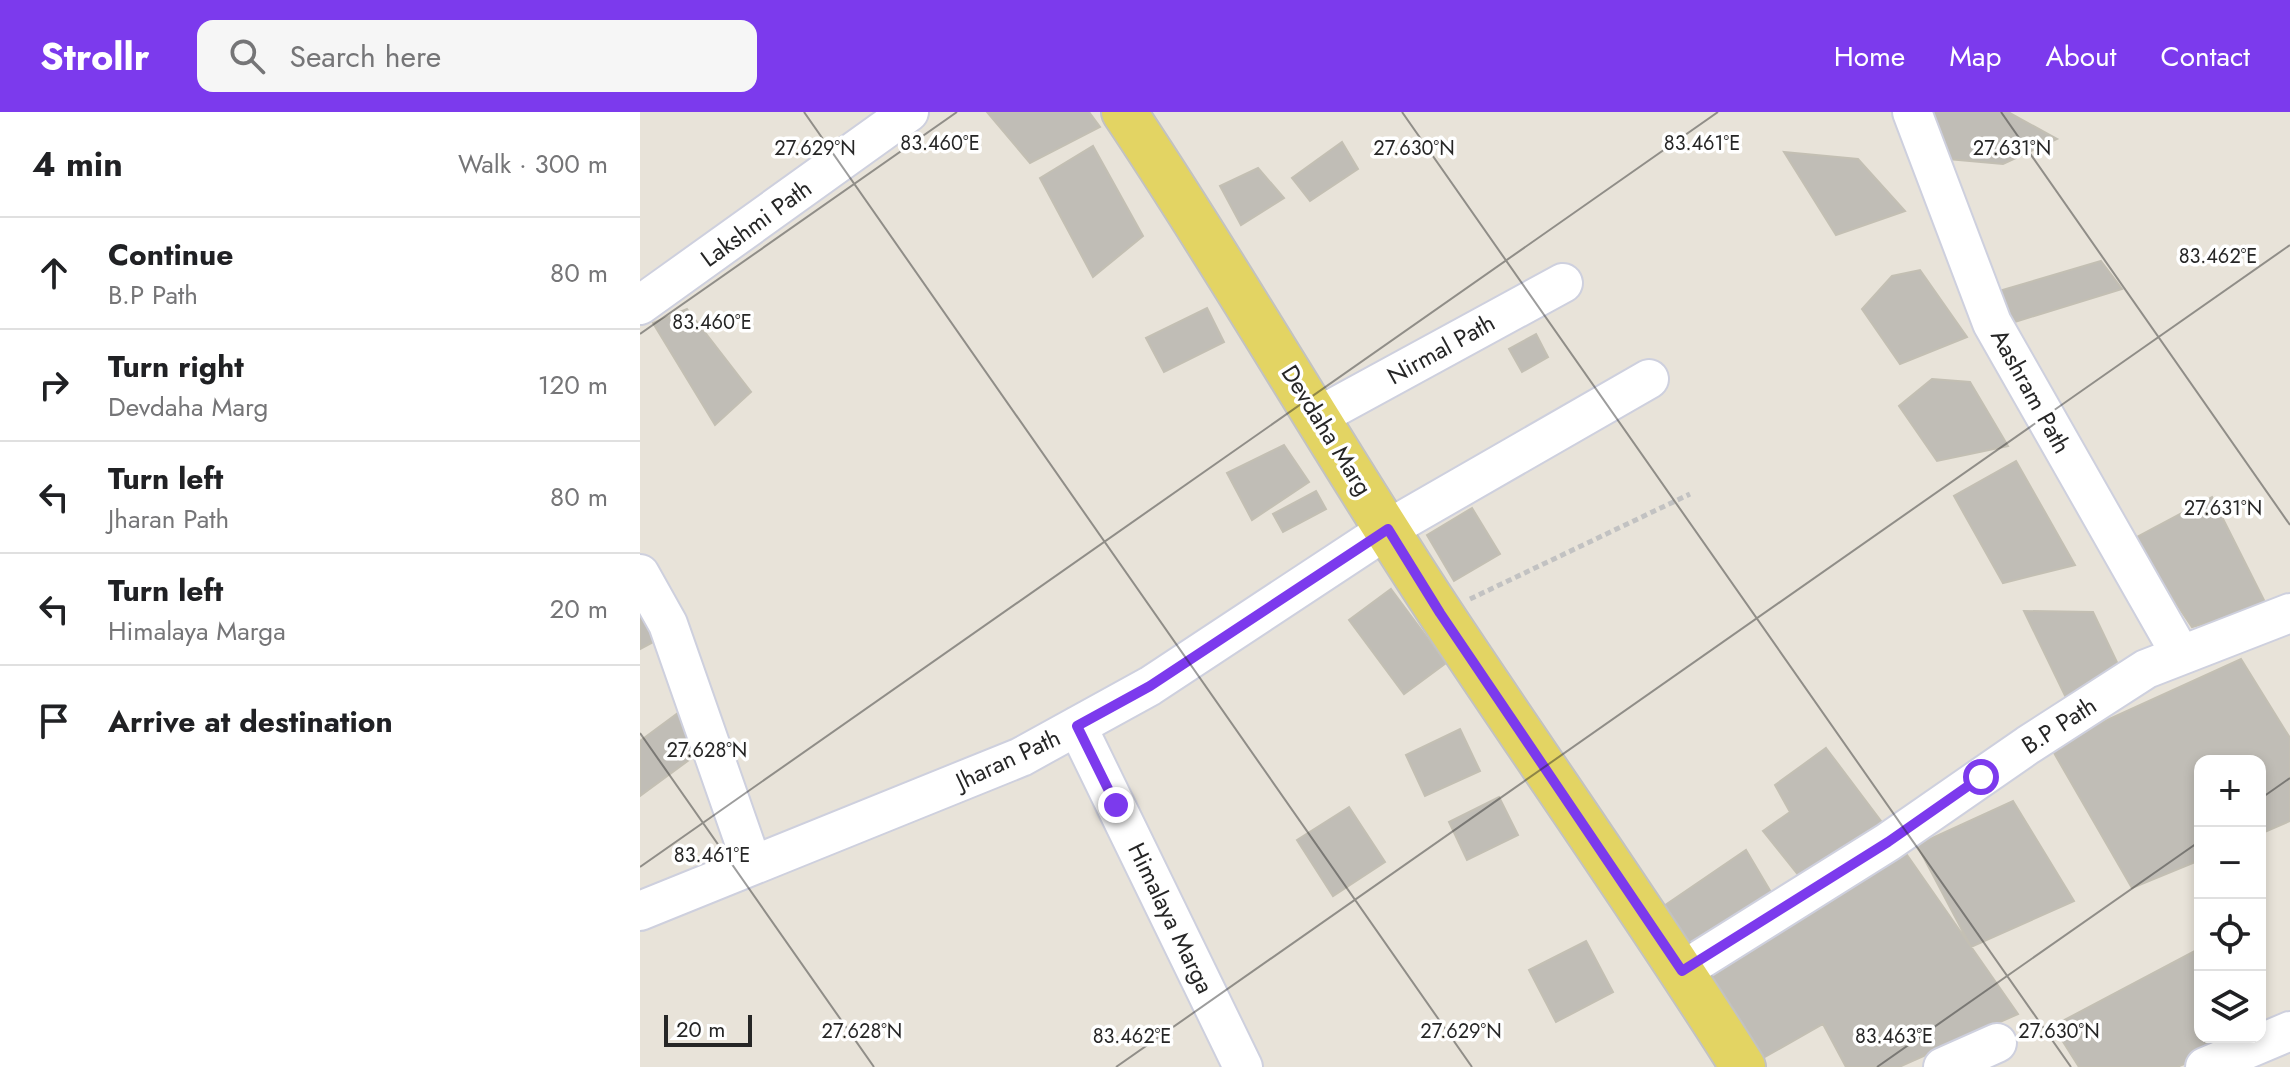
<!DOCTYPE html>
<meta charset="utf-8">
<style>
:root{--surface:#fff;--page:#f6f6f6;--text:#202124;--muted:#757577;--line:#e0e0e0;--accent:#7c3aed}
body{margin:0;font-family:Jost,sans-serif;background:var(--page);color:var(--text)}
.controls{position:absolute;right:24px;bottom:24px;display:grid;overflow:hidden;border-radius:16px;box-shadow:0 4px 12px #0003}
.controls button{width:72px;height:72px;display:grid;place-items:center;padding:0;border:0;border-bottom:2px solid var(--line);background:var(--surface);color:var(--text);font:40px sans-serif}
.scale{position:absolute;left:24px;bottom:20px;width:88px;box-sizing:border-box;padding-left:8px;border:4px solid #262626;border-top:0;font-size:22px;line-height:28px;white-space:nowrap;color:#262626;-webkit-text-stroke:6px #fff;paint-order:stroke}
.stop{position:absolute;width:24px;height:24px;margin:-18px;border:6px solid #7c3aed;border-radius:50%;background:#fff}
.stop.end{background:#7c3aed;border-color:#fff;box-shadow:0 2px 8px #0008}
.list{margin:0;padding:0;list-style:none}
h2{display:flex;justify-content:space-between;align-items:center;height:104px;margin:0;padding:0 32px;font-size:34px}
h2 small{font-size:26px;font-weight:400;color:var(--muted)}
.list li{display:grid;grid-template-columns:52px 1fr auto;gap:24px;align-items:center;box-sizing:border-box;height:112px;padding:0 32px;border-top:2px solid var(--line)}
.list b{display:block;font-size:30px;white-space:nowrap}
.list p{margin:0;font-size:26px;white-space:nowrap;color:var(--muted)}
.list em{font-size:26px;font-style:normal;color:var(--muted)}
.icon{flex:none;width:44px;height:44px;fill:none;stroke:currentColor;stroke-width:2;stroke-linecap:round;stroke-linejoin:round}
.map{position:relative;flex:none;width:1650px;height:955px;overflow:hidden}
header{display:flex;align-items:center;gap:48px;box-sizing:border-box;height:112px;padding:0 40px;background:var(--accent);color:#fff}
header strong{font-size:38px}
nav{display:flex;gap:44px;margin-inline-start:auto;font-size:28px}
.search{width:560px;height:72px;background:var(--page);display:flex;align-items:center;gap:20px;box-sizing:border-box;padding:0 28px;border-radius:16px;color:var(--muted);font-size:30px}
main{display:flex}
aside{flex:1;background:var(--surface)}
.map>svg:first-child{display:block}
</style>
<header>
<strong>Strollr</strong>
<div class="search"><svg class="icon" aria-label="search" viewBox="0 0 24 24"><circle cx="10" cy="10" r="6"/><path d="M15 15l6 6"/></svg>Search here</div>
<nav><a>Home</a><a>Map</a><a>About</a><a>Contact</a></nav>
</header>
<main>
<aside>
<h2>4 min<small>Walk · 300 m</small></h2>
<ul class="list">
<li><svg class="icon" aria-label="ahead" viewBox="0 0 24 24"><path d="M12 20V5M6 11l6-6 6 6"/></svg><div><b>Continue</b><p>B.P Path</p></div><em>80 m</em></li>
<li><svg class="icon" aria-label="right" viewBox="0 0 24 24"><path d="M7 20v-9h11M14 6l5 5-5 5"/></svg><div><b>Turn right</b><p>Devdaha Marg</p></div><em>120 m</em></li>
<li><svg class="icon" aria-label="left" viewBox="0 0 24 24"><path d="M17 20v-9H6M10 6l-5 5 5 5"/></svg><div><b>Turn left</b><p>Jharan Path</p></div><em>80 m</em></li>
<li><svg class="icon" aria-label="left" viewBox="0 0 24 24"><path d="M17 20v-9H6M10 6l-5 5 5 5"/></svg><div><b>Turn left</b><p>Himalaya Marga</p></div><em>20 m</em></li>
<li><svg class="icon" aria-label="arrive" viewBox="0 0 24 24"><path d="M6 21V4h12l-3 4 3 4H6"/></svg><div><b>Arrive at destination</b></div></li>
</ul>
</aside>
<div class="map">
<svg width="1650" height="955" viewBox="0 0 1650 955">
<rect width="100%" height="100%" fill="#e8e3d9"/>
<path fill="#c0bdb6" stroke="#c3bfb3" stroke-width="2" d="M347 0H449L460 15 390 51Z
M1289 0H1368L1417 27 1363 52 1308 47Z
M702 30 718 57 670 89 652 66Z
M453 34 503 124 453 165 400 66Z
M1144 40 1218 47 1265 99 1196 123Z
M618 56 644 86 601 113 580 74Z
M1461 149 1482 177 1368 212 1342 184Z
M1280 158 1327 225 1260 252 1222 197 1252 164Z
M567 196 584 230 524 260 506 226Z
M47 197 111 280 75 313 13 211Z
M896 222 908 245 882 260 869 237Z
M1292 267 1330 270 1368 334 1297 349 1259 294Z
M644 333 669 370 612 408 587 361Z
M1376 349 1435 453 1363 471 1314 384Z
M676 379 686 397 643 420 633 402Z
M1572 385 1627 494 1552 515 1493 427Z
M832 396 860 442 814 469 787 423Z
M751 477 806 551 764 582 709 508Z
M1384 499 1453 500 1485 567 1430 594Z
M0 501 15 529 0 537Z
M1601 547 1650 626V709L1620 722V649H1560V748L1492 776 1410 634Z
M38 601 64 637 0 684V629Z
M820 617 840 659 785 684 766 643Z
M1186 636 1244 713 1163 769 1123 719 1150 700 1135 673Z
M859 685 878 723 827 748 809 710Z
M1373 689 1434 789 1331 835 1277 733Z
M709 695 745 750 693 784 657 728Z
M1106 738 1135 787 1049 841 1018 798Z
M1265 740 1378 902 1259 955H1206L1183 912 1116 950 1061 867Z
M946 829 973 880 916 910 889 858Z
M1555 839 1560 850V925H1592L1595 931 1537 955H1439L1413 914Z"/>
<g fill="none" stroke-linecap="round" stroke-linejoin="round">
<defs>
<path id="minor" d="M1272 0 1352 211 1541 543
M0 193 269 0
M679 304 923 171
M0 462 28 512 112 752
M437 614 603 955
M0 799 381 645 510 574 748 417 1009 267
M1042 859 1248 730 1388 633 1506 557 1650 501
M1303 955 1357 931
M1565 955 1650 919"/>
<path id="major" d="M484 0C594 164 692 337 801 502 901 653 1006 801 1103 955"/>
</defs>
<use href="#minor" stroke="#ced0de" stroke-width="42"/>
<use href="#major" stroke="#c2c2c2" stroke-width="48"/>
<path stroke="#c2c2c2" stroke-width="5" stroke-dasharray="6 4" stroke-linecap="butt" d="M830 487 1050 382"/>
<use href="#minor" stroke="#fff" stroke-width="38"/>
<use href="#major" stroke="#e3d463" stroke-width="44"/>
</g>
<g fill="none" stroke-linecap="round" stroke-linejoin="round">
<path stroke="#7c3aed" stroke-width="10" d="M476 693 437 614 510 574 748 417 800 501 1042 859 1248 730 1341 665"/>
</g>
<path fill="none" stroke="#262626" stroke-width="2" stroke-opacity="0.45" d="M164 0 832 955M762 0 1431 955M1361 0 1650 413M0 222 317 0M0 621 234 955M1620 687 1650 666M0 755 1078 0M476 955 1650 133M1237 955 1560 729"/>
<g text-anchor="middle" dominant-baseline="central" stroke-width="7" stroke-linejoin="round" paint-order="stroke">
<g font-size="24" fill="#262626" stroke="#fff">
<text transform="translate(116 111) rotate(-36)">Lakshmi Path</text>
<text transform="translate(801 237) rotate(-29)">Nirmal Path</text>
<text transform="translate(1391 279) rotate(61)">Aashram Path</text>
<text transform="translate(687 318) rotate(58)">Devdaha Marg</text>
<text transform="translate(1419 613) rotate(-33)">B.P Path</text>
<text transform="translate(368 647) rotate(-25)">Jharan Path</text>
<text transform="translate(531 806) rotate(64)">Himalaya Marga</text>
</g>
</g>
<g font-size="20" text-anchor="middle" fill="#262626" stroke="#fff" stroke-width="7" stroke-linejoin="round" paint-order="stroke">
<text x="300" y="38">83.460°E</text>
<text x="1062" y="38">83.461°E</text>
<text x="175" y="43">27.629°N</text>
<text x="774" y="43">27.630°N</text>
<text x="1372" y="43">27.631°N</text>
<text x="1578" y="151">83.462°E</text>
<text x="72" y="217">83.460°E</text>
<text x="1583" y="403">27.631°N</text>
<text x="67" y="645">27.628°N</text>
<text x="72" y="750">83.461°E</text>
<text x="222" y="926">27.628°N</text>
<text x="821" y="926">27.629°N</text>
<text x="1419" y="926">27.630°N</text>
<text x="492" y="931">83.462°E</text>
<text x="1254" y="931">83.463°E</text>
</g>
</svg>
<div class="controls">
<button>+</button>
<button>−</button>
<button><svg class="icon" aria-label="locate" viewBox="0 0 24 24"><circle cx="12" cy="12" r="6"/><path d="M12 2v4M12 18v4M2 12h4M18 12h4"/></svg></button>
<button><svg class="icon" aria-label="layers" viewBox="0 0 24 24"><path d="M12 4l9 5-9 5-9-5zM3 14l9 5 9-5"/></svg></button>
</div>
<div class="scale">20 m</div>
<div class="stop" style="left:1341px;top:665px"></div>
<div class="stop end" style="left:476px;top:693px"></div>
</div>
</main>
